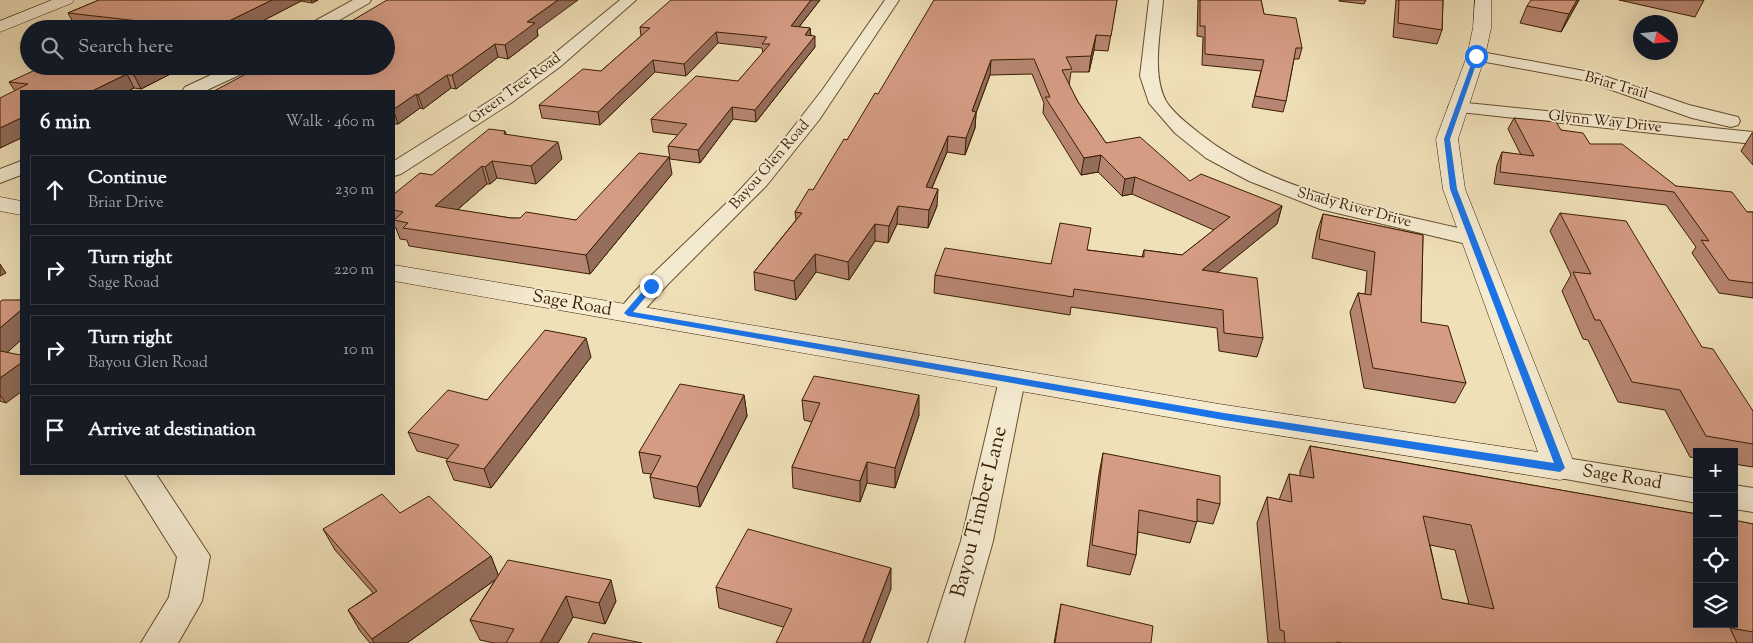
<!DOCTYPE html>
<meta charset="utf-8">
<style>
:root{--surface:#171b24;--page:#20242c;--text:#f1f3f6;--muted:#9ea1a6;--line:#363941}
body{margin:0;font-family:"Sorts Mill Goudy",serif;background:var(--page);color:var(--text)}
.controls{position:absolute;right:15px;bottom:15px;display:grid;overflow:hidden;border-radius:0px;box-shadow:0 5px 20px #0002}
.controls button{width:45px;height:45px;display:grid;place-items:center;padding:0;border:0;border-bottom:1px solid var(--line);background:var(--surface);color:var(--text);font:25px sans-serif}
.compass{position:absolute;left:1633px;top:15px;width:45px;height:45px;border-radius:50%;background:var(--surface);box-shadow:0 5px 20px #0002;rotate:105deg}
.stop{position:absolute;width:15px;height:15px;margin:-11px;border:4px solid #1a73e8;border-radius:50%;background:#fff}
.stop.end{background:#1a73e8;border-color:#fff;box-shadow:0 1px 5px #0008}
.list{margin:0;padding:0;list-style:none}
h2{display:flex;justify-content:space-between;align-items:center;height:65px;margin:0;padding:0 20px;font-size:21px}
h2 small{font-size:16px;font-weight:400;color:var(--muted)}
.list li{display:grid;grid-template-columns:32px 1fr auto;gap:15px;align-items:center;box-sizing:border-box;height:70px;margin:0 10px 10px;padding:0 10px;border:1px solid var(--line);border-radius:0px}
.list b{display:block;font-size:19px;white-space:nowrap}
.list p{margin:0;font-size:16px;white-space:nowrap;color:var(--muted)}
.list em{font-size:16px;font-style:normal;color:var(--muted)}
.icon{flex:none;width:28px;height:28px;fill:none;stroke:currentColor;stroke-width:2;stroke-linecap:round;stroke-linejoin:round}
.map{position:relative;flex:none;width:1753px;height:643px;overflow:hidden}
.search{position:absolute;background:var(--surface);box-shadow:0 5px 20px #0002;left:20px;top:20px;width:375px;height:55px;display:flex;align-items:center;gap:12px;box-sizing:border-box;padding:0 18px;border-radius:28px;color:var(--muted);font-size:19px}
.panel{position:absolute;background:var(--surface);box-shadow:0 5px 20px #0002;left:20px;top:90px;width:375px;height:385px;border-radius:0px}
.map>svg:first-child{display:block}
</style>
<div class="map">
<svg width="1753" height="643" viewBox="0 0 1753 643">
<rect width="100%" height="100%" fill="#f0e0b8"/>
<filter id="stains"><feTurbulence type="fractalNoise" baseFrequency=".004" numOctaves="4"/><feColorMatrix values="0 0 0 0 .2 0 0 0 0 .09 0 0 0 0 .02 0 0 0 .5 -.17"/></filter>
<radialGradient id="worn" r=".72"><stop offset=".6" stop-color="#630" stop-opacity="0"/><stop offset="1" stop-color="#630" stop-opacity=".3"/></radialGradient>
<g fill="none" stroke-linecap="round" stroke-linejoin="round">
<defs>
<path id="street" d="M353 0H371L369 3 324 29H304L306 26Z
M620 0H636L561 66 511 103 401 174 394 176V161L499 95 549 58Z
M885 0H899L819 120 767 185 668 284 637 318 628 321 619 318 616 313 635 291 737 193 771 156 823 89Z
M1149 0H1163C1161 30 1151 74 1166 101 1173 113 1188 124 1199 133 1278 196 1383 209 1479 233L1482 238 1479 243 1471 245 1320 209 1249 181 1206 158 1175 133 1149 103 1140 76Z
M1476 51 1595 73 1689 105 1738 117 1740 121 1738 125 1731 127 1692 118 1583 80 1470 59 1468 56 1470 53Z
M230 66H252L250 70 205 91H182L185 87Z
M1457 102 1753 132V144L1451 111 1448 107 1451 103Z
M21 161V175L0 183V169Z
M1012 371 1022 374 1025 380 993 541 964 643H928L961 541 999 380 1002 374Z
M1560 457 1697 479V503L1549 476 1545 468 1549 460Z
M125 474H156L210 556 202 601 178 643H141L169 597 177 557Z
M1734 485 1753 488V512L1734 509Z"/>
<path id="secondary" d="M52 0H74L72 3 0 32V21Z
M1475 0H1491V28L1485 56 1458 139 1465 189 1576 468 1572 477 1560 480 1225 427 394 281V265L1225 405 1538 452 1443 189 1436 139 1467 56 1473 28Z
M0 197 21 201V215L0 211Z"/>
</defs>
<use href="#street" stroke="#674e2f" stroke-width="2"/>
<use href="#secondary" stroke="#391e01" stroke-width="1"/>
<use href="#street" fill="#f5ebd1" fill-rule="evenodd"/>
<use href="#secondary" fill="#f5ebd1" fill-rule="evenodd"/>
</g>
<path fill="#b78672" stroke="#391e01" fill-rule="evenodd" d="M99 0H318L312 3 301 1 247 29H96L75 26 68 13Z
M820 0 799 27 810 28 811 36 815 47 756 122 733 119 700 163 670 159 668 146 678 135 653 132 651 119 738 81 763 53 762 48 718 43 686 76 655 72 600 125 542 118 539 105 601 71 641 36 640 27Z
M1117 0 1108 51 1094 50 1089 72H1071L1069 85 1078 102 1106 143 1190 181 1282 206 1277 224 1217 272 1263 338 1257 357 1219 351 1217 328 1071 307 1070 315 934 293 935 275 1051 264 1088 250 1142 257 1144 250 1182 255 1214 230 1132 194 1122 196 1098 172 1081 175 1043 113 1044 103 1032 74 990 75 976 113 975 128 965 155 947 152 932 188 937 206 928 228 897 224 888 243 875 241 849 280 816 272 796 300 755 290 754 272 796 220 795 212 813 190 878 94Z
M1198 0H1261L1264 14 1302 48 1299 59H1294L1286 101 1283 112 1252 107 1261 71 1202 65 1203 37 1197 36Z
M1339 0H1366L1364 4 1339 1Z
M1396 0H1443L1442 30 1437 44 1393 37Z
M1579 0 1561 32 1520 23 1527 6Z
M1619 0H1704L1695 17Z
M537 30 538 36 508 59 498 57 456 89 451 88 423 109 420 108 398 124H394V91H214Z
M186 66 141 89 134 88 128 91H21V138L0 148 15 91 9 82Z
M1514 118 1561 130 1676 186 1747 212H1753V298L1719 293 1692 253 1696 247 1666 205 1494 184 1497 165 1502 152 1521 155 1508 129Z
M505 131 506 134 562 159 536 184 497 178 490 184H487L457 210 511 218 576 220 672 174 590 274 409 246 407 240 400 239 396 228 394 227V194L432 175Z
M1752 133H1753V165L1741 151Z
M1560 213 1702 347 1753 411V467L1734 464V452H1697V458L1690 457 1665 410 1618 402 1588 340 1583 339 1562 291 1571 275 1550 231Z
M1323 214 1423 235 1421 322 1466 383 1455 403 1364 388 1350 312 1358 293 1365 294 1367 271 1312 258 1317 232Z
M21 300V340L7 352 6 403 0 401V302Z
M591 357 491 488 454 480 446 461 448 459 417 451 408 432Z
M744 395 747 416 700 507 654 498 650 477 651 474 643 473 639 452Z
M802 400 919 415 895 488 867 483 860 502 793 488 792 467 812 422 804 420Z
M1310 446 1753 524V643H1268L1257 523 1267 497 1279 500 1289 474 1300 476V471ZM1430 545 1455 550 1469 604 1442 599Z
M1103 453 1220 504 1213 524 1197 521 1190 543 1138 532 1136 555 1130 575 1087 566 1099 474Z
M400 513 491 556 498 575 616 601 605 624 573 617 558 643H494L480 640 470 620 495 580 407 643H370L360 631 348 610 373 593 335 550 323 529Z
M716 587 891 589 783 627 719 608Z
M1061 604 1151 643H1054Z"/>
<path fill="#956d5c" stroke="#391e01" d="M272 0H300L301 1 247 29H218L229 21Z
M311 0H318L312 3Z
M558 0H578L537 30 538 36 508 59 505 45 527 22Z
M811 0H820L791 37V26Z
M1577 0H1579L1561 32 1569 14Z
M810 28 811 39 805 35Z
M716 32 718 43 686 76 684 64Z
M1096 35 1094 50 1089 72 1091 56Z
M815 36V47L756 122 755 110Z
M495 44 498 57 456 89 452 75Z
M653 60 655 72 600 125 598 112Z
M991 60 990 75 976 113 975 128 965 155 966 138 972 111Z
M151 66H186L141 89 134 75Z
M127 74 134 88 128 91H92Z
M447 75 451 88 423 109 418 95Z
M416 94 420 108 398 124 394 112V109Z
M732 107 733 119 700 163 698 150Z
M21 118V138L0 148V128Z
M948 136 947 152 925 204 926 187Z
M558 142 562 159 536 184 531 166Z
M1101 155 1098 172 1081 175 1084 158Z
M669 157 672 174 590 274 586 255Z
M492 161 497 178 490 184 485 167Z
M482 166 487 184 441 224 435 206Z
M1135 177 1132 194 1122 196 1125 179Z
M938 189 937 206 928 228 929 210Z
M898 206 897 224 888 243 889 226Z
M1282 206 1277 224 1197 289 1202 270Z
M875 224V241L849 280 848 262Z
M815 254 816 272 796 300 794 281Z
M0 264 6 273 0 276Z
M21 310V340L0 359V328Z
M586 338 591 357 491 488 484 469Z
M21 363V392L6 403 0 395V378Z
M744 395 747 416 700 507 697 487Z
M919 395V415L895 488V468Z
M867 462V483L860 502V481Z
M491 556 499 577 407 643H374L372 639Z
M891 568V589L870 643H862Z
M611 580 616 601 605 624 599 603Z
M566 596 573 617 558 643H540Z"/>
<path fill="#d59c84" stroke="#391e01" fill-rule="evenodd" d="M99 0H272L229 21H233L218 29H165L174 25 68 13Z
M387 0H558L527 22 535 23 505 45 495 44 452 75H447L418 95 416 94 394 109V91H214L261 66H386V29H338Z
M671 0H811L791 26 810 28 805 35 815 36 755 110 732 107 698 150 668 146 687 124 651 119 696 76 738 81 770 44H762L767 37 716 32 684 64 653 60 598 112 539 105 583 69 601 71 650 28 640 27Z
M934 0H1117L1111 36 1096 35 1091 56 1066 57 1072 69 1062 70 1078 102 1106 143 1140 137 1190 181 1201 174 1282 206 1202 270 1257 278 1263 338 1224 333 1223 310 1074 289 1073 297 935 275 945 248 1051 264 1060 223 1091 228 1087 250 1144 257V250L1182 255 1230 217 1135 177 1125 179 1101 155 1084 158 1045 97H1050L1034 59 991 60 972 111 976 112 966 138 948 136 926 187 938 189 929 210 898 206 889 226 875 224 848 262 815 254 794 281 754 272 802 213 795 212 809 189 813 190 844 139 847 140 875 93 878 94Z
M1200 0H1261L1264 14 1296 18 1302 48H1296L1286 101 1255 96 1264 60 1205 54V26H1200Z
M1399 0H1443L1442 30 1398 23Z
M1531 0H1577L1569 14 1527 6Z
M44 66H151L134 75 127 74 92 91H21V118L0 128V98L28 84 9 82Z
M1514 118 1556 122 1561 130 1583 133 1590 144H1622L1676 186 1732 192 1747 212H1753V283L1729 280 1701 240 1709 241 1674 192 1500 172 1502 152 1534 156Z
M489 129 505 131 504 134 558 142 531 166 492 161 485 167 482 166 435 206 511 218H520L526 212 576 220 639 153 669 157 586 255 403 228 408 223 394 220 403 212 394 210V194L420 173 432 175Z
M1560 213 1626 221 1702 347 1713 349 1753 411V444L1706 436 1680 390 1632 382 1600 320H1595L1573 272 1591 274Z
M1323 214 1423 235 1421 322 1448 326 1466 383 1373 368 1358 293 1371 295 1375 252 1319 239Z
M2 300H21V310L0 328V302Z
M545 330 586 338 484 469 446 461 459 445 408 432 448 390 487 400Z
M0 351 21 355V363L0 378Z
M814 376 919 395 895 468 867 462 860 481 792 467 820 403 802 400Z
M680 384 744 395 697 487 650 477 661 456 639 452Z
M1310 446 1697 514V624H1734V520L1753 524V632L1730 628 1737 643H1342L1337 642V643H1285L1284 631 1280 630 1267 497 1292 502 1289 474 1314 478ZM1423 516 1471 525 1494 609 1442 599Z
M1103 453 1220 476V504L1197 499V522L1139 510 1136 555 1092 545Z
M382 494 400 513 429 496 491 556 372 639 348 610 377 591 323 529Z
M748 529 891 568 862 643H776L792 609 716 587Z
M508 560 611 580 599 603 566 596 540 643H506L514 629 470 620Z
M1061 604 1153 626 1151 643H1055Z
M593 633 642 643H588Z"/>
<path fill="#1a73e8" d="M1476 54 1479 56 1450 139 1457 189 1565 468 1560 472 1224 420 628 316 624 313 648 285 651 284 655 286 633 312 1224 413 1554 463 1450 189 1444 139 1474 56Z"/>
<g text-anchor="middle" dominant-baseline="central" stroke-width="4" stroke-linejoin="round" paint-order="stroke">
<g font-size="15" fill="#391e01" stroke="#f5ebd1">
<text transform="translate(1616 86) rotate(16)">Briar Trail</text>
<text transform="translate(515 89) rotate(-36)">Green Tree Road</text>
<text transform="translate(1605 122) rotate(6)">Glynn Way Drive</text>
<text transform="translate(770 165) rotate(-49)">Bayou Glen Road</text>
<text transform="translate(1354 208) rotate(15)">Shady River Drive</text>
</g>
<g font-size="18" fill="#391e01" stroke="#f5ebd1">
<text transform="translate(572 304) rotate(10)">Sage Road</text>
<text transform="translate(1622 478) rotate(9)">Sage Road</text>
</g>
<g font-size="21" fill="#391e01" stroke="#f5ebd1">
<text transform="translate(980 512) rotate(-76)">Bayou Timber Lane</text>
</g>
</g>
<rect width="100%" height="100%" filter="url(#stains)"/>
<rect width="100%" height="100%" fill="url(#worn)"/>
</svg>
<div class="controls">
<button>+</button>
<button>−</button>
<button><svg class="icon" aria-label="locate" viewBox="0 0 24 24"><circle cx="12" cy="12" r="6"/><path d="M12 2v4M12 18v4M2 12h4M18 12h4"/></svg></button>
<button><svg class="icon" aria-label="layers" viewBox="0 0 24 24"><path d="M12 4l9 5-9 5-9-5zM3 14l9 5 9-5"/></svg></button>
</div>
<svg class="compass" viewBox="-18 -18 36 36"><path d="M0-13l5 13h-10z" fill="#e53935"/><path d="M0 13l5-13h-10z" fill="#9ea1a6"/></svg>
<div class="stop" style="left:1476px;top:56px"></div>
<div class="stop end" style="left:651px;top:286px"></div>
<div class="search"><svg class="icon" aria-label="search" viewBox="0 0 24 24"><circle cx="10" cy="10" r="6"/><path d="M15 15l6 6"/></svg>Search here</div>
<section class="panel">
<h2>6 min<small>Walk · 460 m</small></h2>
<ul class="list">
<li><svg class="icon" aria-label="ahead" viewBox="0 0 24 24"><path d="M12 20V5M6 11l6-6 6 6"/></svg><div><b>Continue</b><p>Briar Drive</p></div><em>230 m</em></li>
<li><svg class="icon" aria-label="right" viewBox="0 0 24 24"><path d="M7 20v-9h11M14 6l5 5-5 5"/></svg><div><b>Turn right</b><p>Sage Road</p></div><em>220 m</em></li>
<li><svg class="icon" aria-label="right" viewBox="0 0 24 24"><path d="M7 20v-9h11M14 6l5 5-5 5"/></svg><div><b>Turn right</b><p>Bayou Glen Road</p></div><em>10 m</em></li>
<li><svg class="icon" aria-label="arrive" viewBox="0 0 24 24"><path d="M6 21V4h12l-3 4 3 4H6"/></svg><div><b>Arrive at destination</b></div></li>
</ul>
</section>
</div>
